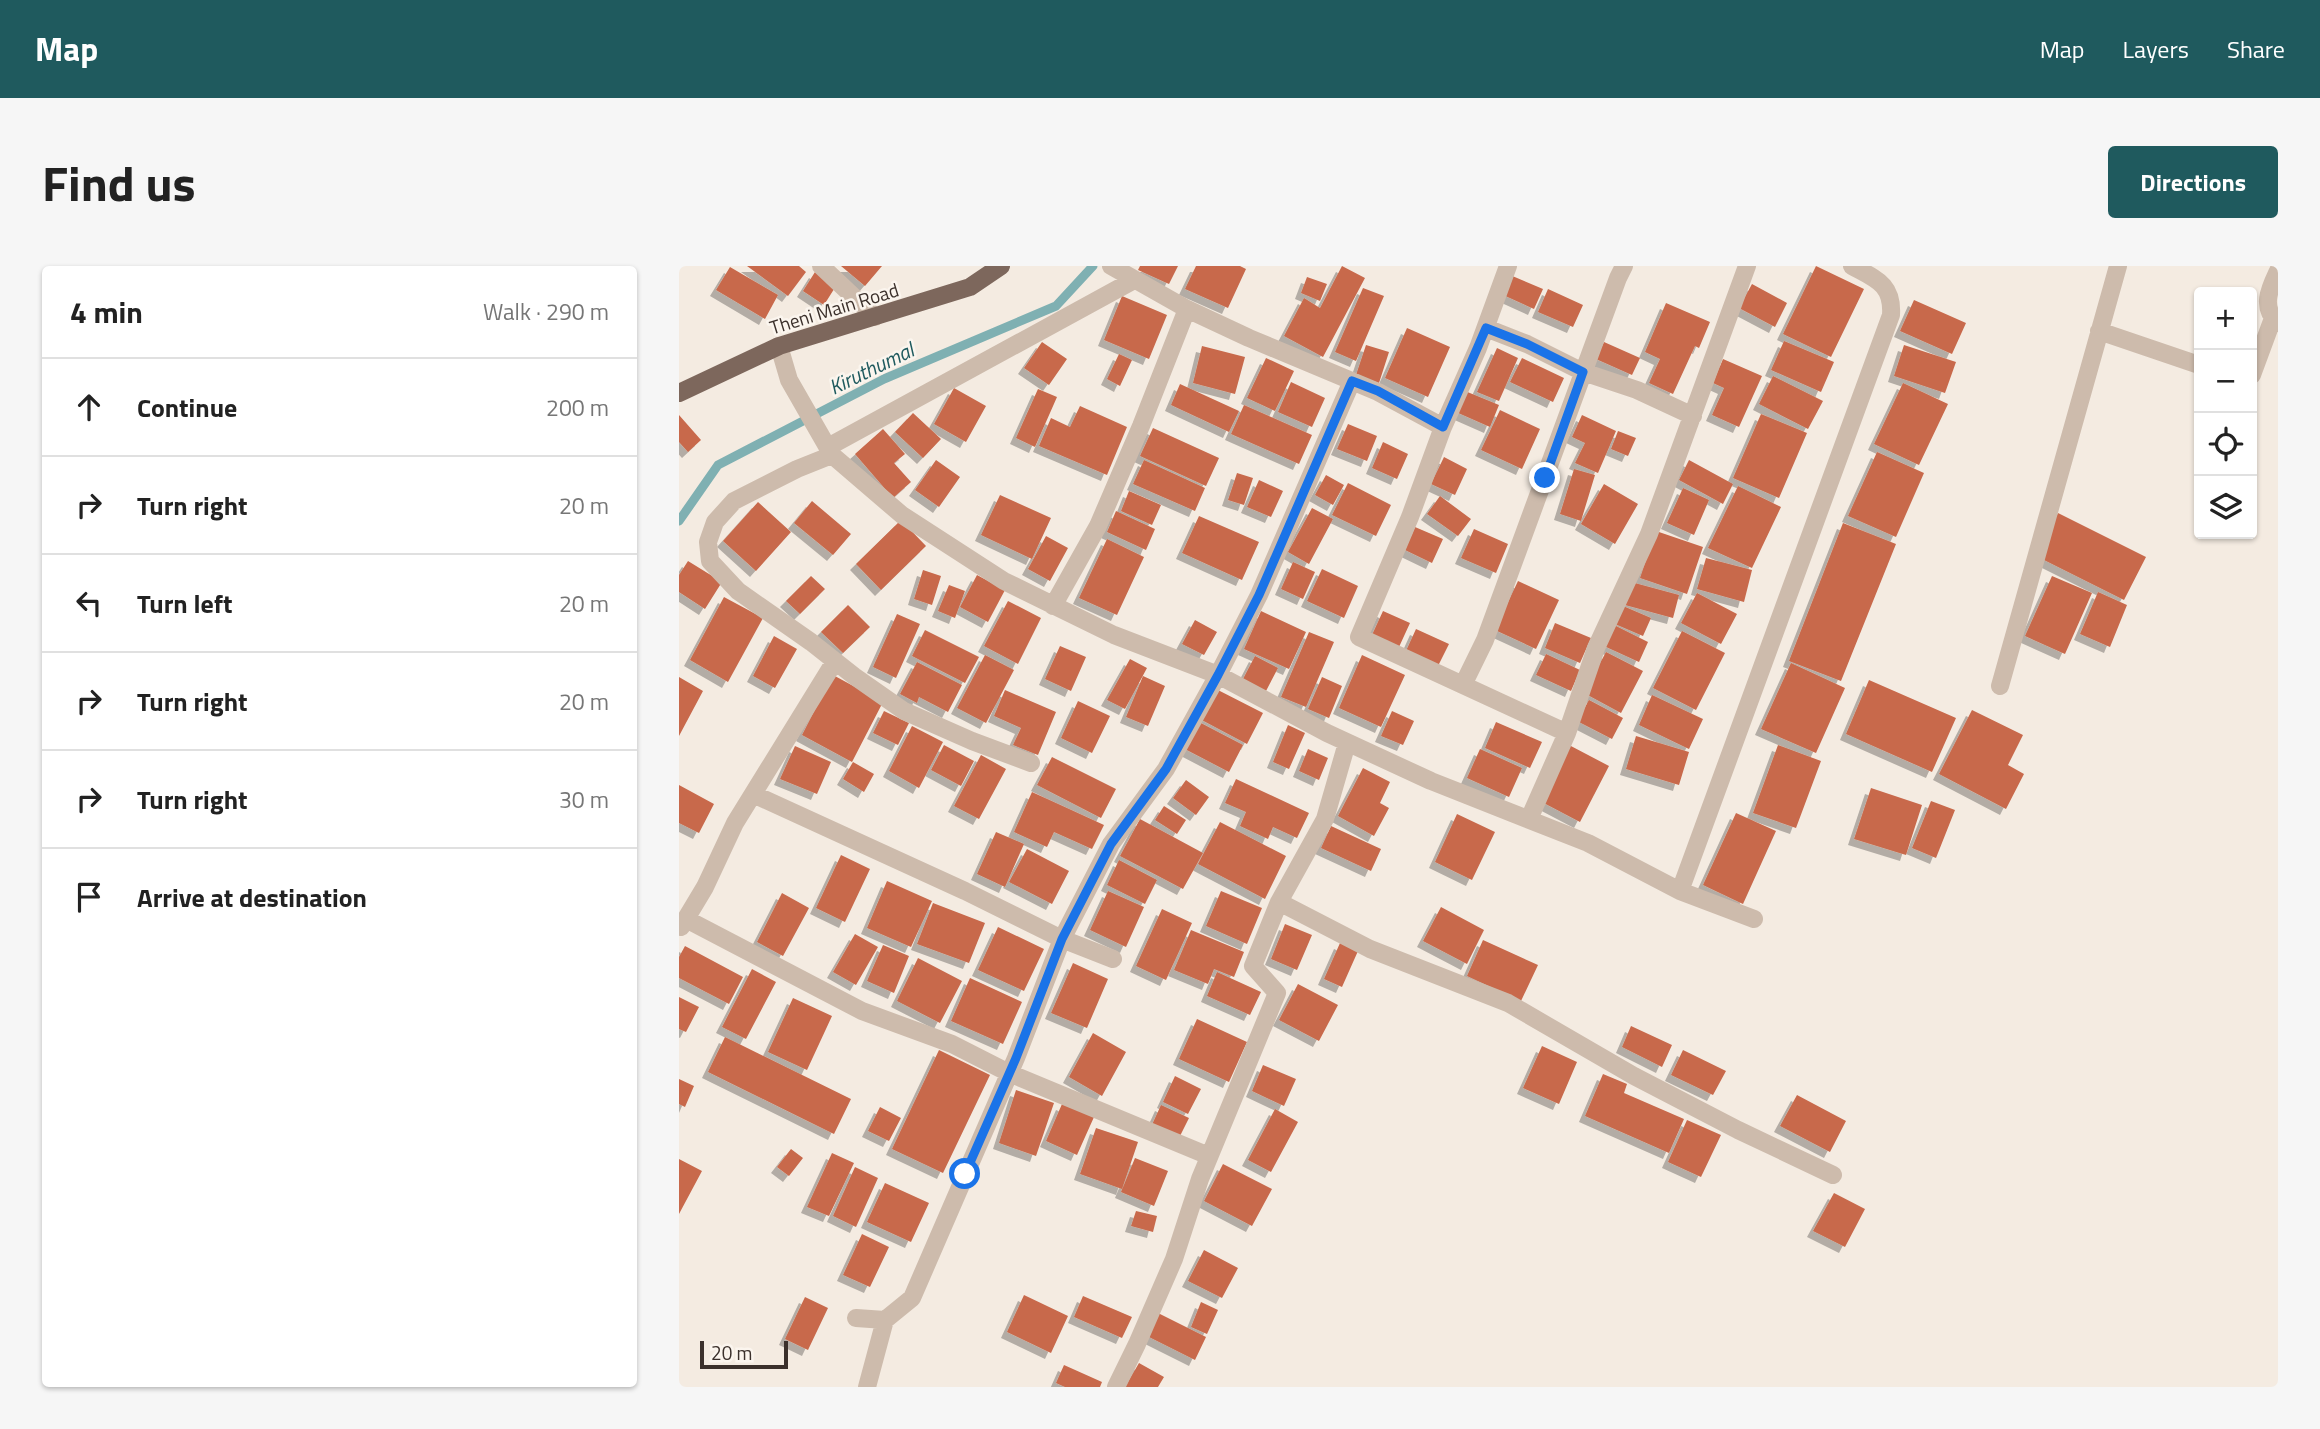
<!DOCTYPE html>
<meta charset="utf-8">
<style>
:root{--surface:#fff;--page:#f6f6f6;--text:#222;--muted:#767676;--line:#e0e0e0;--accent:#1f5a5e}
body{margin:0;font-family:"Titillium Web",sans-serif;background:var(--page);color:var(--text)}
.controls{position:absolute;right:21px;top:21px;display:grid;overflow:hidden;border-radius:7px;box-shadow:0 2px 5px #0004}
.controls button{width:63px;height:63px;display:grid;place-items:center;padding:0;border:0;border-bottom:2px solid var(--line);background:var(--surface);color:var(--text);font:35px sans-serif}
.scale{position:absolute;left:21px;bottom:18px;width:88px;box-sizing:border-box;padding-left:7px;border:4px solid #3b302b;border-top:0;font-size:19px;line-height:24px;white-space:nowrap;color:#3b302b;-webkit-text-stroke:5px #fbf5ee;paint-order:stroke}
.stop{position:absolute;width:21px;height:21px;margin:-16px;border:5px solid #1a73e8;border-radius:50%;background:#fff}
.stop.end{background:#1a73e8;border-color:#fff;box-shadow:0 2px 7px #0008}
.list{margin:0;padding:0;list-style:none}
h2{display:flex;justify-content:space-between;align-items:center;height:91px;margin:0;padding:0 28px;font-size:30px}
h2 small{font-size:23px;font-weight:400;color:var(--muted)}
.list li{display:grid;grid-template-columns:46px 1fr auto;gap:21px;align-items:center;box-sizing:border-box;height:98px;padding:0 28px;border-top:2px solid var(--line)}
.list b{display:block;font-size:26px;white-space:nowrap}
.list em{font-size:23px;font-style:normal;color:var(--muted)}
.icon{flex:none;width:38px;height:38px;fill:none;stroke:currentColor;stroke-width:2;stroke-linecap:round;stroke-linejoin:round}
.map{position:relative;flex:none;width:1599px;height:1121px;overflow:hidden;border-radius:7px}
header{display:flex;align-items:center;gap:42px;box-sizing:border-box;height:98px;padding:0 35px;background:var(--accent);color:#fff}
header strong{font-size:33px}
nav{display:flex;gap:38px;margin-inline-start:auto;font-size:24px}
.intro{display:flex;align-items:center;justify-content:space-between;box-sizing:border-box;height:168px;padding:0 42px}
h1{margin:0;font-size:49px}
.button{padding:18px 32px;border-radius:7px;background:var(--accent);color:#fff;font-size:24px;font-weight:700}
main{display:flex;gap:42px;padding:0 42px}
aside{flex:1;background:var(--surface);border-radius:7px;box-shadow:0 2px 5px #0004}
.map>svg:first-child{display:block}
</style>
<header>
<strong>Map</strong>
<nav><a>Map</a><a>Layers</a><a>Share</a></nav>
</header>
<div class="intro"><h1>Find us</h1><a class="button">Directions</a></div>
<main>
<aside>
<h2>4 min<small>Walk · 290 m</small></h2>
<ul class="list">
<li><svg class="icon" aria-label="ahead" viewBox="0 0 24 24"><path d="M12 20V5M6 11l6-6 6 6"/></svg><div><b>Continue</b></div><em>200 m</em></li>
<li><svg class="icon" aria-label="right" viewBox="0 0 24 24"><path d="M7 20v-9h11M14 6l5 5-5 5"/></svg><div><b>Turn right</b></div><em>20 m</em></li>
<li><svg class="icon" aria-label="left" viewBox="0 0 24 24"><path d="M17 20v-9H6M10 6l-5 5 5 5"/></svg><div><b>Turn left</b></div><em>20 m</em></li>
<li><svg class="icon" aria-label="right" viewBox="0 0 24 24"><path d="M7 20v-9h11M14 6l5 5-5 5"/></svg><div><b>Turn right</b></div><em>20 m</em></li>
<li><svg class="icon" aria-label="right" viewBox="0 0 24 24"><path d="M7 20v-9h11M14 6l5 5-5 5"/></svg><div><b>Turn right</b></div><em>30 m</em></li>
<li><svg class="icon" aria-label="arrive" viewBox="0 0 24 24"><path d="M6 21V4h12l-3 4 3 4H6"/></svg><div><b>Arrive at destination</b></div></li>
</ul>
</aside>
<div class="map">
<svg width="1599" height="1121" viewBox="0 0 1599 1121">
<defs>
<filter id="shadow"><feDropShadow dx="-6" dy="6" stdDeviation="0" flood-color="#0004"/></filter>
</defs>
<rect width="100%" height="100%" fill="#f4ebe1"/>
<g fill="none" stroke-linecap="round" stroke-linejoin="round">
<path stroke="#7fb0b2" stroke-width="9" d="M0 255 39 199 205 113 377 40 414 0"/>
</g>
<path fill="#c8694b" filter="url(#shadow)" d="M68 0H120L127 6 109 30Z
M162 0H203L186 20Z
M461 0H499L490 18 459 4Z
M517 0H561L567 3 549 42 506 23Z
M663 0 686 12 644 91 605 70 625 32 641 42Z
M1137 0 1185 23 1152 91 1104 68Z
M51 1 99 29 86 53 37 24Z
M136 6 157 20 145 39 124 25Z
M831 9 864 23 855 43 822 28Z
M628 11 648 18 641 35 622 27Z
M1073 18 1108 37 1096 61 1060 42Z
M684 22 705 30 677 95 656 86Z
M869 23 904 39 894 61 859 46Z
M443 30 488 49 470 93 425 74Z
M1235 34 1287 57 1273 88 1221 65Z
M987 37 1031 56 1020 82 1016 80 994 128 970 117 981 93 966 86Z
M728 62 771 81 749 131 706 112Z
M1105 75 1155 96 1142 126 1092 104Z
M363 76 388 93 370 119 345 102Z
M925 76 961 92 953 109 917 93Z
M687 79 710 86 700 117 677 109Z
M1225 79 1277 96 1266 127 1215 110Z
M523 80 566 91 556 128 514 117Z
M818 82 839 92 820 135 798 126Z
M440 88 453 94 441 120 428 113Z
M587 92 615 105 596 145 568 132Z
M843 92 885 112 874 136 831 116Z
M1044 93 1083 110 1060 161 1033 149 1045 122 1034 117Z
M1094 110 1144 135 1129 163 1080 138Z
M612 116 646 132 633 161 599 146Z
M1224 117 1269 138 1240 199 1195 178Z
M501 118 560 145 550 166 492 139Z
M275 122 307 140 287 176 255 158Z
M359 123 378 131 356 181 337 172Z
M786 125 820 139 811 161 777 146Z
M565 139 633 169 620 198 552 168Z
M401 140 448 161 428 209 360 180 372 152 391 161Z
M821 144 861 163 843 203 802 184Z
M234 147 262 173 244 192 216 166Z
M1082 148 1128 167 1100 232 1054 212Z
M0 149 22 174 9 186 0 176Z
M903 149 937 165 919 207 896 197 906 177 893 171Z
M669 158 698 170 688 195 658 183Z
M474 162 540 192 527 220 461 190Z
M204 163 226 188 215 197 232 216 214 232 176 188Z
M939 165 957 172 949 190 932 183Z
M704 176 729 188 718 213 693 202Z
M1198 186 1245 207 1217 271 1169 250Z
M765 191 788 203 776 229 752 218Z
M257 194 281 211 260 241 236 224Z
M465 194 526 222 516 245 454 218Z
M1010 194 1054 218 1044 238 1000 214Z
M895 203 916 209 902 255 881 248Z
M558 207 574 212 565 239 549 234Z
M647 209 665 219 654 239 636 229Z
M580 214 604 225 592 251 568 241Z
M669 217 712 239 697 270 653 249Z
M925 218 959 238 936 278 902 258Z
M1059 220 1102 241 1073 302 1029 282Z
M1004 222 1030 234 1015 269 988 257Z
M450 225 482 239 473 259 442 245Z
M321 229 372 252 353 293 302 269Z
M761 230 792 253 779 270 748 248Z
M133 235 172 268 154 289 115 257Z
M79 236 112 266 77 305 44 275Z
M633 242 654 253 630 298 609 286Z
M437 245 476 263 467 284 428 266Z
M1379 247 1467 291 1445 334 1357 290Z
M520 250 580 276 563 314 503 287Z
M222 254 247 280 202 324 177 298Z
M1164 257 1217 278 1162 415 1110 395Z
M736 261 764 273 753 297 726 284Z
M795 263 829 278 817 307 782 292Z
M977 265 1024 281 1008 328 961 312Z
M367 270 389 282 371 315 349 303Z
M428 273 465 291 438 349 400 332Z
M1027 292 1073 304 1065 336 1018 323Z
M9 295 43 316 26 343 0 326V309Z
M614 296 636 306 624 333 602 323Z
M643 303 679 320 665 352 628 335Z
M244 304 262 310 253 339 235 333Z
M298 309 326 324 309 356 281 341Z
M132 310 146 323 121 348 107 335Z
M1373 310 1413 327 1386 388 1346 370Z
M839 315 880 334 857 383 816 364Z
M952 316 1000 329 994 352 946 339Z
M270 319 286 325 276 352 259 345Z
M1419 326 1448 339 1431 381 1401 368Z
M1018 327 1058 348 1042 378 1002 357Z
M45 331 84 352 49 416 11 394Z
M329 335 362 352 339 398 305 380Z
M169 339 191 361 164 387 142 366Z
M944 340 972 352 964 370 936 358Z
M582 345 627 366 610 403 565 383Z
M704 345 731 357 720 381 693 369Z
M218 348 241 358 217 412 194 401Z
M516 354 538 366 525 389 503 378Z
M876 357 912 372 901 397 866 382Z
M935 359 969 376 960 396 925 380Z
M737 363 770 378 759 400 727 385Z
M246 364 300 391 286 417 233 390Z
M1003 365 1046 387 1017 444 974 422Z
M630 366 655 376 627 441 602 431Z
M95 370 118 383 96 422 74 410Z
M381 380 407 391 392 425 366 413Z
M927 386 964 405 942 447 905 427Z
M867 388 901 404 892 425 857 409Z
M306 389 335 404 307 457 278 442Z
M683 389 726 409 702 461 660 442Z
M576 390 599 402 587 425 564 413Z
M451 393 468 402 446 443 428 434Z
M238 396 283 419 269 446 240 431 238 437 221 428Z
M1112 397 1166 422 1137 487 1082 463Z
M154 409 204 436 173 496 123 469Z
M464 410 486 420 469 460 447 451Z
M0 411 24 425 0 470Z
M643 411 663 420 650 452 629 443Z
M1190 414 1277 452 1253 506 1167 468Z
M535 422 584 447 568 478 519 452Z
M326 424 377 446 359 489 334 479 342 462 315 450Z
M973 429 1024 453 1010 483 960 459Z
M910 434 944 452 933 473 898 455Z
M399 435 431 450 413 487 382 472Z
M1293 444 1344 469 1329 499 1345 508 1327 543 1260 508Z
M205 445 230 457 219 479 194 467Z
M713 445 735 455 724 479 702 470Z
M518 455 564 479 550 506 504 482Z
M817 456 863 476 851 502 806 482Z
M609 459 626 467 610 503 594 496Z
M233 460 264 476 240 522 210 505Z
M957 470 1010 486 1000 519 947 503Z
M265 479 295 495 282 520 252 504Z
M890 479 930 500 901 556 861 535Z
M1099 479 1142 495 1117 562 1074 547Z
M116 480 152 496 138 528 101 513Z
M629 483 649 492 640 514 620 505Z
M801 483 843 502 830 531 788 512Z
M302 489 327 503 300 553 275 540Z
M373 491 437 523 422 552 358 519Z
M174 496 195 508 185 526 164 513Z
M684 502 711 516 701 537 710 542 695 570 659 550Z
M557 513 630 547 618 572 594 561 589 573 561 560 567 546 546 537Z
M507 514 530 531 517 549 494 532Z
M0 519 35 538 20 567 0 557Z
M1192 522 1243 539 1227 589 1175 573Z
M353 526 425 559 413 583 375 566 368 581 335 566Z
M1252 535 1276 544 1257 592 1233 582Z
M485 540 507 554 498 568 476 554Z
M1057 547 1097 565 1064 638 1024 619Z
M778 548 816 566 793 614 756 596Z
M461 553 524 587 504 623 441 590Z
M541 556 607 590 586 633 519 598Z
M652 560 702 583 692 605 642 582Z
M317 566 345 578 326 621 298 608Z
M348 583 390 605 373 638 330 616Z
M162 589 191 603 166 656 137 642Z
M440 594 478 614 466 638 428 619Z
M208 615 253 635 232 681 188 662Z
M429 625 465 641 447 681 411 664Z
M542 625 583 642 568 678 527 660Z
M103 627 130 642 104 690 78 676Z
M254 637 306 657 290 697 238 678Z
M762 641 805 664 788 698 744 675Z
M483 643 513 657 487 714 457 700Z
M606 658 633 669 618 704 592 693Z
M319 661 365 683 345 725 299 704Z
M512 664 565 686 555 711 535 703 529 718 495 704Z
M176 668 199 681 177 719 154 706Z
M804 674 859 699 842 735 788 710Z
M661 677 679 685 663 721 645 713Z
M204 679 230 690 215 727 188 715Z
M6 680 64 711 50 738 0 712V691Z
M239 692 283 715 261 757 218 735Z
M394 697 429 713 408 762 372 747Z
M73 703 97 716 67 773 43 761Z
M538 706 582 726 571 749 528 730Z
M291 712 343 736 324 778 272 755Z
M619 718 659 739 640 775 600 754Z
M0 731 20 741 7 766 0 763Z
M114 732 153 750 128 804 89 786Z
M518 753 568 776 550 816 500 793Z
M952 760 993 779 983 801 943 781Z
M414 767 447 786 423 830 390 811Z
M46 771 172 833 155 868 29 806Z
M863 780 898 796 880 838 844 822Z
M260 784 311 809 264 907 213 883Z
M1004 784 1047 805 1034 829 992 809Z
M584 799 617 813 605 840 573 825Z
M924 808 948 818 945 827 1005 853 990 887 906 850Z
M496 810 522 823 509 848 484 836Z
M0 813 15 820 6 841 0 838Z
M337 824 375 837 357 890 320 877Z
M1118 829 1167 855 1151 886 1101 860Z
M383 838 415 851 398 889 367 875Z
M482 839 510 852 499 874 472 861Z
M201 841 222 852 210 875 189 865Z
M596 843 619 856 592 906 569 894Z
M1008 854 1042 869 1022 911 989 896Z
M417 862 459 876 443 923 401 908Z
M112 883 124 892 110 910 98 901Z
M153 887 175 897 150 950 128 941Z
M456 892 489 905 475 940 442 926Z
M0 893 23 905 0 948Z
M544 898 593 923 573 960 525 935Z
M176 901 199 912 177 961 154 950Z
M206 917 250 937 232 976 188 956Z
M1155 927 1186 943 1166 981 1134 965Z
M457 945 478 950 474 966 452 960Z
M183 968 210 981 191 1021 164 1009Z
M525 984 559 1002 543 1032 509 1015Z
M345 1029 389 1050 372 1087 328 1066Z
M404 1030 453 1051 443 1072 395 1051Z
M126 1031 149 1042 129 1084 106 1073Z
M522 1036 539 1044 528 1068 512 1061Z
M479 1047 527 1071 516 1094 468 1070Z
M460 1097 485 1111 479 1121H446Z
M385 1099 423 1116 421 1121H386L377 1117Z"/>
<g fill="none" stroke-linecap="round" stroke-linejoin="round">
<path stroke="#cdbbac" stroke-width="18" d="M142 0 196 51
M432 0 508 43 570 72 699 126 764 161
M829 0 799 82 764 161 731 251 680 371 888 467 917 382 970 268 1068 0
M1599 5C1591 22 1581 41 1599 57
M807 62 848 78 904 106 958 124 1014 150
M1420 65 1520 99
M100 80 110 114 153 189 223 249 325 315 435 369 539 409 648 467 752 515 909 577 1001 625 1075 653
M1573 109 1594 52
M149 181 455 14
M153 189 118 203 55 235 36 256 29 276 31 295 59 325 132 376 175 410 225 445 293 475 352 497
M374 340 419 260 462 160 508 43
M784 419 806 374 939 12 945 0
M1321 420 1439 0
M74 528 286 625 383 673 434 693
M850 553 888 467
M1001 625 1212 49C1214 18 1197 13 1173 0
M600 636 691 683 829 737 955 810 1059 864 1154 909
M7 653 183 745 273 778 330 807 530 890
M2 661 26 621 56 557 156 395
M177 1052 206 1054 233 1032 337 792 383 673 432 578 487 503 539 409 580 329 673 115
M188 1121 206 1054
M437 1121 458 1078 495 993 521 913 598 727 574 700 600 636 646 553 668 477"/>
<path stroke="#7d675c" stroke-width="18" d="M0 127 100 80 291 21 322 0"/>
</g>
<g fill="none" stroke-linecap="round" stroke-linejoin="round">
<path stroke="#1a73e8" stroke-width="9" d="M286 908 337 792 383 673 432 578 487 503 539 409 580 329 673 115 699 125 764 161 807 62 848 78 904 106 866 212"/>
</g>
<g text-anchor="middle" dominant-baseline="central" stroke-width="5" stroke-linejoin="round" paint-order="stroke">
<g font-size="19" fill="#3b302b" stroke="#fbf5ee">
<text transform="translate(155 42) rotate(-17)">Theni Main Road</text>
</g>
<g font-size="21" font-style="italic" fill="#1f5a5e" stroke="#fbf5ee">
<text transform="translate(192 102) rotate(-26)">Kiruthumal</text>
</g>
</g>
</svg>
<div class="controls">
<button>+</button>
<button>−</button>
<button><svg class="icon" aria-label="locate" viewBox="0 0 24 24"><circle cx="12" cy="12" r="6"/><path d="M12 2v4M12 18v4M2 12h4M18 12h4"/></svg></button>
<button><svg class="icon" aria-label="layers" viewBox="0 0 24 24"><path d="M12 4l9 5-9 5-9-5zM3 14l9 5 9-5"/></svg></button>
</div>
<div class="scale">20 m</div>
<div class="stop" style="left:286px;top:908px"></div>
<div class="stop end" style="left:866px;top:212px"></div>
</div>
</main>
